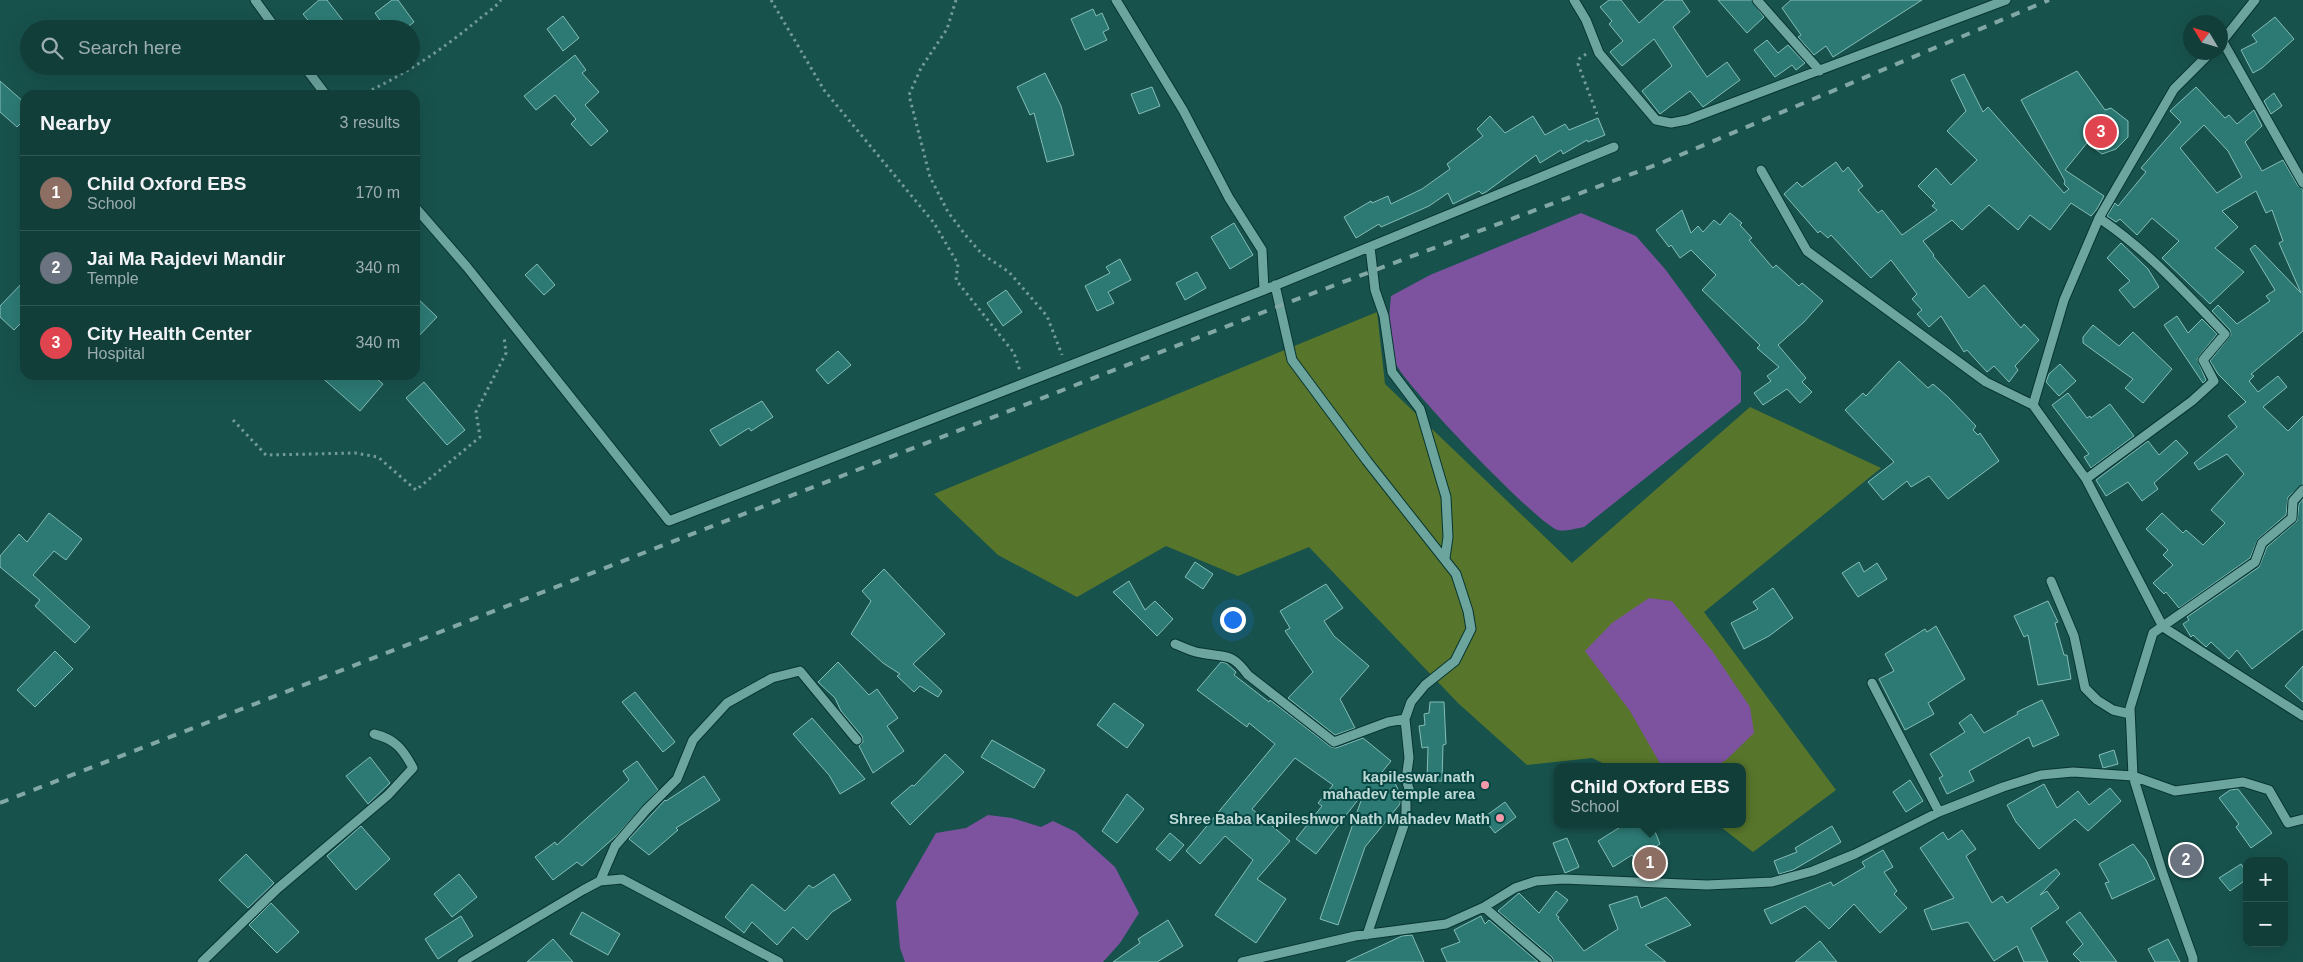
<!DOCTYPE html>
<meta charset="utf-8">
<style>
:root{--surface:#123e3a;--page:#1f4945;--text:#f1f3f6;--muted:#9caeaf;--line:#315754;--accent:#ea580c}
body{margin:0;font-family:Helvetica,sans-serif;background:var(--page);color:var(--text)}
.controls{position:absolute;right:15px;bottom:15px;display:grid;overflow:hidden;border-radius:10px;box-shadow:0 5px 20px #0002}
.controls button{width:45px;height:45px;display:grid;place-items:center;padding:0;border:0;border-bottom:1px solid var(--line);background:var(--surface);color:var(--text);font:25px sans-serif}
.compass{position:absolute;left:2183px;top:15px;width:45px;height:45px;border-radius:50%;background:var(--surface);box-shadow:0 5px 20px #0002;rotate:308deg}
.you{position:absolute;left:1232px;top:619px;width:18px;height:18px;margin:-12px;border:4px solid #fff;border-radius:50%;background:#1a73e8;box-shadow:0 0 0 8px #1a73e833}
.badge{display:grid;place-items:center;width:32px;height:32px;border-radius:50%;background:var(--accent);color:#fff;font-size:16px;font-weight:700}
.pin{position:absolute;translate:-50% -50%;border:2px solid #fff;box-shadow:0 1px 5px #0006}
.popup{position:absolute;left:1554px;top:763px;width:192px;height:65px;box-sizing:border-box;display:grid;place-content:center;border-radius:10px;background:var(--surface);filter:drop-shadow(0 1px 4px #0005);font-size:16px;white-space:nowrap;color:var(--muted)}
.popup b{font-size:19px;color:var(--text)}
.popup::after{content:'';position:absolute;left:50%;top:100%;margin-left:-10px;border:10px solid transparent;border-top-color:var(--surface)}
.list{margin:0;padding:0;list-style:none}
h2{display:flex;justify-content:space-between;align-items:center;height:65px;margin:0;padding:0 20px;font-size:21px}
h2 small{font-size:16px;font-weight:400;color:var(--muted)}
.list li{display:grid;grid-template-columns:32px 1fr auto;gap:15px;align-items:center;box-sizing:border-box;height:75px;padding:0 20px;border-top:1px solid var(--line)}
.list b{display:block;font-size:19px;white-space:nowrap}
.list p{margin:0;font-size:16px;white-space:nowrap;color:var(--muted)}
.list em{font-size:16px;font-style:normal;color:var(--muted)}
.icon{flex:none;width:28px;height:28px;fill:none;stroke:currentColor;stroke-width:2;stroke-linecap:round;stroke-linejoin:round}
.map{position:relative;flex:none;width:2303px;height:962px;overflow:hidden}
.search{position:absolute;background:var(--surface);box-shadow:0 5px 20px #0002;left:20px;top:20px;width:400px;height:55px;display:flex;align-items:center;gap:12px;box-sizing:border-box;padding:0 18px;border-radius:28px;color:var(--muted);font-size:19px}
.panel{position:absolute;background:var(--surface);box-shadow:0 5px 20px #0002;left:20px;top:90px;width:400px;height:290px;border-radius:15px}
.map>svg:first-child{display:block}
</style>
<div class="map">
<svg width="2303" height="962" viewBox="0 0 2303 962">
<rect width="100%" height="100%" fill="#18524d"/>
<path fill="#58762b" d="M1377 312 1385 384 1572 563 1750 407 1881 468 1704 612 1836 790 1753 852 1717 824H1742V767H1611L1592 758 1527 765 1458 703 1309 547 1238 576 1166 546 1077 597 998 555 934 494Z"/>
<path fill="#7d53a0" d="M1581 213 1636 236 1665 269 1741 372V402L1584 527C1577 528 1565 532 1558 530 1540 527 1404 384 1396 364 1386 342 1389 319 1391 296L1430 275Z
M1649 598 1672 601 1713 652 1750 707 1754 733 1726 760 1714 767H1662L1630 711 1585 651 1612 623Z
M988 815 1012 818 1041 827 1053 821 1076 832 1115 867 1139 913 1120 943 1103 962H905L900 948 896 902 936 833 966 828Z"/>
<path fill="#2d7a74" stroke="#85bdb7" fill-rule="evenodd" d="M319 0H327L344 22 336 29H315L303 14Z
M392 0H398L414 22 405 29H386L375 13Z
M1609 0H1621L1639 23 1665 0H1682L1690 12 1673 27 1707 77 1727 62 1740 80 1703 107 1690 91 1660 114 1642 91 1672 66 1654 39 1622 66 1610 52 1623 41 1609 24 1612 21 1600 7Z
M1718 0H1751L1764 17 1747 33Z
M1791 0H1922L1833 57 1826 46 1814 55 1798 37 1801 35 1782 8Z
M1093 9 1096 16 1102 13 1109 29 1103 32 1107 40 1085 50 1071 19Z
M563 16 579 38 563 51 547 29Z
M2275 17 2294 39 2262 68 2253 73 2241 50 2257 42 2252 35Z
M1767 40 1778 53 1788 45 1805 63 1796 70 1792 65 1775 77 1754 50Z
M575 55 586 70 582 73 599 92 585 105 608 131 591 146 571 124 576 119 555 95 536 110 524 96Z
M2077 71 2105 110 2111 108 2128 121V137L2116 149 2102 154 2087 143 2065 170 2104 196 2097 209 2091 216 2071 203 2050 230 2030 215 2018 230 1989 205 1962 230 1952 220 1923 241 1934 255 1933 256 1969 298 1984 285 2021 328 2024 324 2039 340 2015 366 2018 370 2009 382 1994 366 1987 372 1967 350 1964 352 1941 316 1929 327 1917 314 1922 310 1912 299 1917 294 1891 260 1871 278 1831 235 1828 238 1820 231 1818 233 1784 194 1797 182 1802 187 1836 162 1843 172 1848 167 1863 186 1858 190 1878 213 1882 210 1902 235 1937 210 1932 206 1935 203 1918 186 1936 168 1951 185 1977 160 1947 131 1966 111 1951 80 1964 74 1983 112 1988 107 2064 193 2069 189 2064 184 2065 181 2021 100Z
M1045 73 1061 106 1074 155 1047 162 1034 113 1030 115 1017 87Z
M0 81 25 103V119L17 127 0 112Z
M1152 87 1160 106 1139 114 1131 94Z
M2196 87 2225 118 2229 115 2237 124 2254 110 2262 126 2245 142 2262 171 2283 160 2298 186 2303 189V331L2251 374 2254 376 2249 381 2258 392 2278 376 2287 387 2263 407 2288 431 2303 416V484L2288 497 2286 515 2258 539 2250 558 2179 608 2166 592 2164 594 2153 583 2173 565 2163 555 2168 550 2146 529 2162 513 2183 533 2186 530 2203 545 2225 523 2211 510 2244 474 2227 454 2199 470 2194 463 2237 427 2228 416 2246 402 2218 374 2210 361 2231 335 2230 330 2212 311 2218 305 2237 324 2270 301 2266 296 2275 290 2250 249 2255 245 2301 293 2279 243 2283 241 2272 210 2266 213 2256 191 2222 211 2238 227 2215 248 2244 272 2210 304 2162 258 2179 241 2152 218 2137 235 2120 219 2116 222 2107 216 2115 203 2118 206 2146 172 2141 168 2181 122 2170 111ZM2204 125 2228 151 2242 177 2217 193 2180 148Z
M2274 93 2282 106 2271 114 2264 101Z
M1490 116 1505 133 1533 116 1545 135 1565 124 1569 130 1598 118 1605 135 1588 142 1587 140 1563 154 1561 150 1540 163 1536 155 1486 192 1482 194 1479 191 1453 204 1448 193 1429 206 1381 227 1379 224 1356 238 1344 217 1371 201 1372 203 1388 196 1391 204 1422 189 1450 169 1447 164 1483 136 1477 129Z
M1682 210 1691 233 1698 226 1703 232 1714 220 1720 225 1730 213 1742 223 1740 225 1752 238 1749 240 1773 268 1776 265 1799 286 1802 283 1823 301 1804 322 1778 345 1806 378 1802 382 1812 392 1800 403 1787 389 1763 405 1754 393 1771 381 1767 376 1779 367 1757 348 1760 345 1702 290 1716 275 1691 250 1680 258 1671 245 1669 247 1656 230Z
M1234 223 1253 255 1230 269 1211 237Z
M2121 243 2148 269 2159 287 2134 308 2119 290 2130 281 2107 258Z
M1120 259 1131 280 1108 292 1114 303 1097 311 1085 286 1110 273 1106 267Z
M537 264 555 285 544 295 525 275Z
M1197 272 1206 288 1185 300 1176 283Z
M25 280V319L14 330 0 317V306Z
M1006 290 1022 312 1003 326 987 303Z
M415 296 437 317 415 340Z
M2177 316 2188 333 2202 319 2217 334 2197 359 2206 380 2203 383 2164 325Z
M2093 325 2119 346 2133 332 2172 369 2143 403 2125 388 2133 379 2083 343V337Z
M838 351 851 365 828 384 816 370Z
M1899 361 1928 388 1933 384 1948 397 1976 426 1973 430 1978 435 1980 433 1999 461 1948 499 1929 476 1911 487 1907 481 1883 500 1868 482 1894 462 1845 410 1863 393 1866 396Z
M2060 364 2076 381 2059 396 2046 382 2049 374Z
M319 375H372L383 384 360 411Z
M424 382 465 430 447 445 406 398Z
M2068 393 2087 418 2090 416 2091 418 2110 404 2134 436 2091 468 2084 457 2089 454 2052 405Z
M762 401 773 417 751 431 749 428 720 446 710 430Z
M2176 440 2188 453 2154 483 2158 489 2142 501 2128 482 2106 496 2096 480 2148 441 2159 455Z
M2303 499V629L2252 669 2237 650 2229 659 2211 642 2206 647 2193 635 2191 637 2183 624 2189 620 2187 617 2259 567 2267 547 2297 521 2299 504Z
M49 513 82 539 66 560 54 551 33 575 90 627 75 643 35 606 40 600 0 567V556L19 534 27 542Z
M1195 562 1213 574 1203 589 1185 577Z
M1859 562 1864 572 1877 563 1887 579 1858 597 1842 573Z
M884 569 945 634 913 664 942 691 938 697 920 686 914 692 897 676 900 674 883 663 851 634 871 601 862 591Z
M1129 581 1145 610 1155 601 1173 619 1157 636 1113 592Z
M1326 584 1343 608 1324 621 1334 636 1369 666 1340 699 1355 728 1335 735 1288 698 1313 672 1285 631 1290 628 1280 611Z
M1773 588 1793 618 1769 636 1744 649 1731 623 1758 609 1753 602Z
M2048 601 2058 622 2055 623 2064 655H2067L2071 679 2038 685 2028 635 2024 637 2014 616Z
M1936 626 1965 679 1928 703 1934 714 1905 730 1879 679 1894 671 1885 654 1925 629 1927 632Z
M55 651 73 669 35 707 17 690Z
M838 662 869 695 877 689 898 718 887 726 904 751 873 773 859 746 863 742 862 736 841 711 835 698 818 682Z
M1221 662 1226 663 1236 672 1234 675 1269 702 1270 700 1331 747 1336 748 1363 738 1391 761 1382 772 1395 783 1401 796 1400 804 1365 847 1338 925 1320 919 1364 792 1316 854 1296 839 1322 806 1318 803 1333 785 1295 758 1252 809 1290 841 1257 879 1286 899 1256 943 1215 915 1253 860 1225 836 1200 864 1186 851 1275 744 1249 723 1247 727 1197 690Z
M2303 666V702L2285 686Z
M635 692 675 742 663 752 622 702Z
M2042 700 2059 735 2033 747 2029 737 1969 771 1974 781 1947 794 1939 778 1943 776 1930 754 1965 732 1959 723 1971 714 1984 733 2018 714 2017 712Z
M1430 702H1444L1446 744 1443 745 1442 781H1427L1428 747 1422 748 1419 726 1425 725 1424 714 1429 713Z
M1114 703 1144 725 1127 748 1097 725Z
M812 718 865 779 840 794 829 775 793 734Z
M992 740 1045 770 1034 788 981 757Z
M2114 750 2118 764 2103 768 2099 755Z
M945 754 964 772 910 825 891 803 912 785 914 786Z
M370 757 390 783 368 804 346 776Z
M637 761 658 790 616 836 582 866 577 862 553 880 535 857 555 842 557 845 629 780 623 771Z
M704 776 720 800 676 828 678 830 649 855 629 839 665 800 666 801Z
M1910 780 1923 801 1906 812 1893 792Z
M2044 784 2057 808 2078 791 2089 805 2110 788 2121 801 2088 831 2075 819 2039 849 2016 822 2007 805Z
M2238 789 2272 833 2251 848 2236 827 2239 824 2219 798 2230 790Z
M1127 794 1144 809 1117 843 1102 831Z
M1505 802 1516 817 1495 833 1483 818Z
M1625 824H1652L1660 844 1635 860 1632 855 1613 867 1598 841Z
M361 826 390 859 356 890 327 856Z
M1832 826 1841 842 1793 870 1779 874 1774 861 1797 852 1795 848Z
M1962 830 1976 849 1966 856 1992 903 2002 896 2007 903 2056 869 2060 874 2040 895 2047 891 2059 908 2031 928 2048 962H2024L2017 946 1994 961 1968 922 1932 930 1924 910 1954 898 1920 848 1943 832 1948 840Z
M1170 833 1184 845 1170 861 1156 849Z
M1567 838 1579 867 1565 873 1553 843Z
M2133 844 2146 860 2155 879 2112 899 2105 883 2109 882 2099 864Z
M1883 850 1893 867 1884 872 1897 891 1894 894 1907 908 1880 933 1854 904 1829 929 1805 906 1771 924 1764 910 1831 882 1833 886 1865 867 1862 862Z
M246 854 274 883 248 908 219 880Z
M2241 864 2247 873V879L2230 891 2219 878Z
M459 874 477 897 452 917 434 894Z
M834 874 851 900 832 912 807 940 793 927 777 945 752 922 744 933 725 917 752 884 785 911 809 885 813 888Z
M1556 891 1568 900 1556 915 1559 917 1558 919 1584 951 1618 929 1609 905 1637 896 1641 908 1666 897 1691 925 1645 945 1666 962H1554L1552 957 1498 911 1519 893 1539 913Z
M271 903 299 932 277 953 249 925Z
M582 912 620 934 608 955 570 934Z
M2080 912 2117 962H2081L2073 954 2083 944 2066 922Z
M461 916 473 936 438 959 425 939Z
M1481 916 1485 924 1489 920 1538 962H1447L1441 949 1460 942 1454 930Z
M1168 920 1183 946 1157 962H1113L1140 943 1138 939Z
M1412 935 1424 962H1346L1402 936Z
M553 939 573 962H527Z
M2168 939 2180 962H2155L2148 949Z
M1820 941 1837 962H1795Z"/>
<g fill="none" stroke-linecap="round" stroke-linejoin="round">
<defs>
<path id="minor" d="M255 0 276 29
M1116 0 1183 110 1229 198 1262 250 1264 290
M1574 0 1586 20 1599 53 1656 120 1671 123 1687 120 2006 0
M1757 0 1820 71
M2223 42 2303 183
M2220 44 2255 0
M2211 52 2174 89 2099 218 2064 300 2033 405 2086 479 2163 627 2303 716
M304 66 326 95
M1761 170 1807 251 1986 382 2033 405
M415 207 467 267 669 521 1264 290 1614 147
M1370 247 1375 290 1384 316 1392 372 1420 409 1446 497 1448 537 1445 558
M1275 285 1292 360 1367 461 1456 574 1468 611 1471 629 1455 661 1425 685 1411 702 1405 719
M2086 479 2192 401 2214 381 2203 360 2225 334C2185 292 2147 250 2099 218
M2303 490 2293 501 2292 518 2262 543 2255 562 2153 633 2130 708 2133 776 2175 791 2243 782 2269 790 2288 823 2303 819
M2051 581 2074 636 2085 688 2097 700 2113 710 2130 714
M1175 644C1183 647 1192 652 1201 653 1227 658 1231 652 1248 675L1334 742 1388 722 1405 719 1409 758 1406 779 1410 792 1406 800V819L1367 935
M1872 683 1939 812
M600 881 615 846 646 810 677 779 693 740 727 703 772 678 800 671 857 740
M1484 907 1548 962
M202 962 277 889 388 795 413 768C403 749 395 739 374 734
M462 962 583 890 600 881 622 879 779 962
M1242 962 1355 936 1446 924 1484 907 1515 888 1536 881 1563 879 1707 885 1772 882 1813 871 1855 854 1939 812 2003 787 2041 775 2073 772 2133 776 2163 874 2193 958V962"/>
</defs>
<use href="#minor" stroke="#073532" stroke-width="11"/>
<path stroke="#739c98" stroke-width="3" stroke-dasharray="2.5 4" stroke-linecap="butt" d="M771 0 824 90 934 223 958 264 956 280 1014 353 1020 371
M956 0 947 29 921 68 909 95 930 177 948 212 967 237 982 254 1009 272 1047 316 1062 355
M1586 54 1579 59 1578 64 1597 114
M360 95C402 77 443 49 478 20 485 14 495 8 501 0
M233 420 266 455 355 453 378 457 416 490 480 437 476 412 506 353 504 337"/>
<use href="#minor" stroke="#6ca49e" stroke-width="9"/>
<path stroke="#82a8a5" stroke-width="4" stroke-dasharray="9 9" stroke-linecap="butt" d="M0 803 1279 306 1661 163 2049 0"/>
</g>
<g fill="#f39aaa" stroke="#074743" stroke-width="2">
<circle cx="1485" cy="785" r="5"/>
<circle cx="1500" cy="818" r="5"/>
</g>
<g text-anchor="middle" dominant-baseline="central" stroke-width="4" stroke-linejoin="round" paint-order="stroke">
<g font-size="15" font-weight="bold" fill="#bdd8d5" stroke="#074743" text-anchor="end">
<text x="1475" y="776">kapileswar nath<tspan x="1475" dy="17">mahadev temple area</tspan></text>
<text x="1490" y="818">Shree Baba Kapileshwor Nath Mahadev Math</text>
</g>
</g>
</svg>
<div class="controls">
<button>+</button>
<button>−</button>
</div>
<svg class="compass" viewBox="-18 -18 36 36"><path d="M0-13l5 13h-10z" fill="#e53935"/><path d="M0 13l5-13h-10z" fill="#9caeaf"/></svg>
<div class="you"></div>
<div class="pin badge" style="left:1650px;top:863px;background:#8d6e63">1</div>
<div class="popup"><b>Child Oxford EBS</b>School</div>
<div class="pin badge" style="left:2186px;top:860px;background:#6b7280">2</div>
<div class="pin badge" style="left:2101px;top:132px;background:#e0444e">3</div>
<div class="search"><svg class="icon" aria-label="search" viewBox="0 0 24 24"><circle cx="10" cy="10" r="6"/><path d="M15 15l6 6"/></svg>Search here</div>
<section class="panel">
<h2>Nearby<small>3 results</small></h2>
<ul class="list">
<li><span class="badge" style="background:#8d6e63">1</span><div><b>Child Oxford EBS</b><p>School</p></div><em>170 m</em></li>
<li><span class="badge" style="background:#6b7280">2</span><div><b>Jai Ma Rajdevi Mandir</b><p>Temple</p></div><em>340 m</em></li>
<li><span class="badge" style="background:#e0444e">3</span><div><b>City Health Center</b><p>Hospital</p></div><em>340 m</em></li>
</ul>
</section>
</div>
